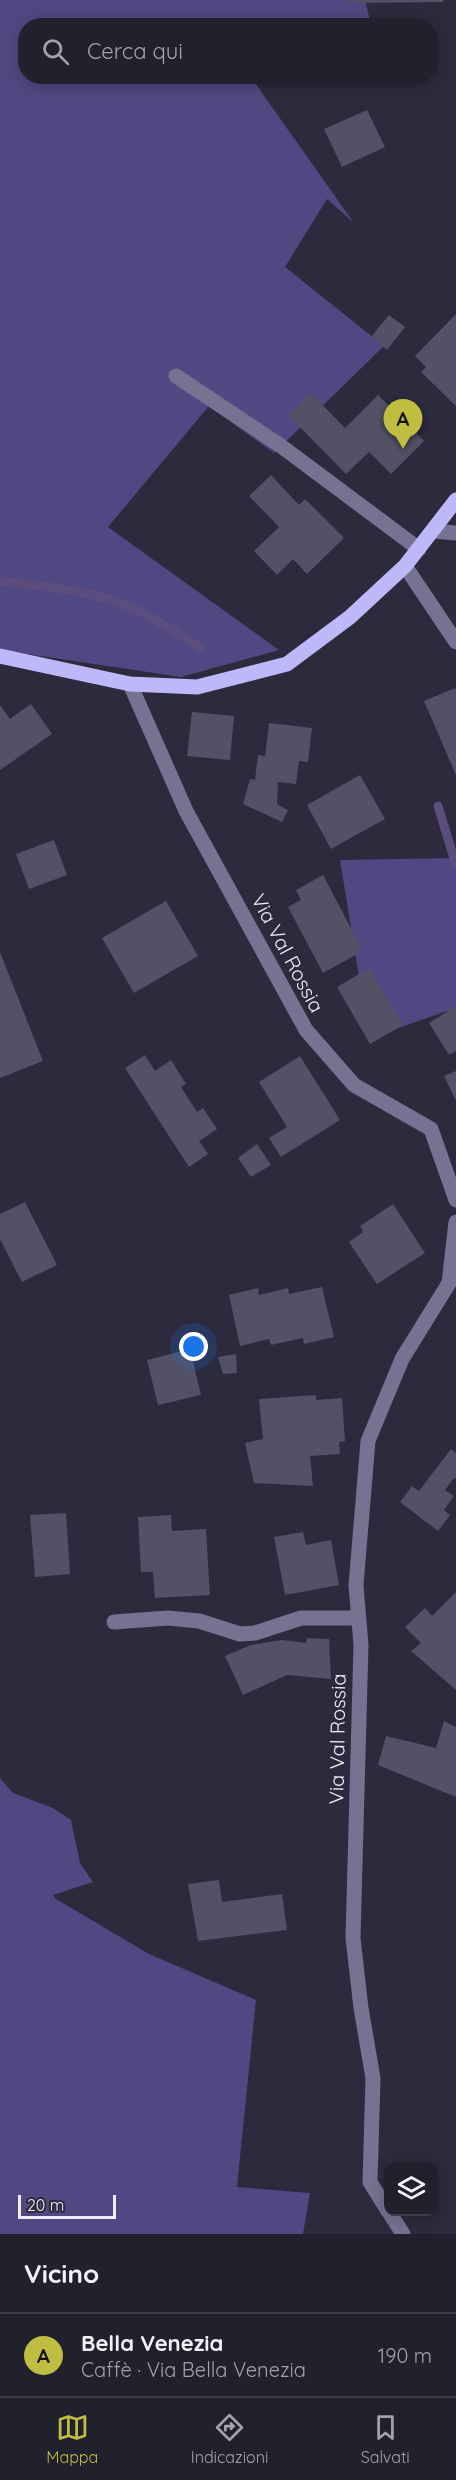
<!DOCTYPE html>
<html lang="it">
<meta charset="utf-8">
<style>
:root{--surface:#21202d;--page:#2d2d39;--text:#f1f3f6;--muted:#a2a3aa;--line:#3e3e49;--accent:#c0be41}
body{margin:0;font-family:Quicksand,sans-serif;background:var(--page);color:var(--text)}
.controls{position:absolute;right:18px;bottom:18px;display:grid;overflow:hidden;border-radius:12px;box-shadow:0 3px 15px #0003}
.controls button{width:54px;height:54px;display:grid;place-items:center;padding:0;border:0;border-bottom:2px solid var(--line);background:var(--surface);color:var(--text);font:30px sans-serif}
.scale{position:absolute;left:18px;bottom:15px;width:98px;box-sizing:border-box;padding-left:6px;border:3px solid #efeefa;border-top:0;font-size:16px;line-height:21px;white-space:nowrap;color:#efeefa;-webkit-text-stroke:4px #2c2a3c;paint-order:stroke}
.you{position:absolute;left:194px;top:1347px;width:21px;height:21px;margin:-15px;border:4px solid #fff;border-radius:50%;background:#1a73e8;box-shadow:0 0 0 9px #1a73e833}
.badge{display:grid;place-items:center;width:39px;height:39px;border-radius:50%;background:var(--accent);color:#111;font-size:20px;font-weight:700}
.pin{position:absolute;translate:-50% -50px;filter:drop-shadow(0 2px 3px #0008)}
.pin::after{content:'';position:absolute;top:32px;width:21px;height:18px;background:inherit;clip-path:polygon(0 0,100% 0,50% 100%)}
.list{margin:0;padding:0;list-style:none}
h2{display:flex;justify-content:space-between;align-items:center;height:78px;margin:0;padding:0 24px;font-size:26px}
h2 small{font-size:20px;font-weight:400;color:var(--muted)}
.list li{display:grid;grid-template-columns:39px 1fr auto;gap:18px;align-items:center;box-sizing:border-box;height:84px;padding:0 24px;border-top:2px solid var(--line)}
.list b{display:block;font-size:22px;white-space:nowrap}
.list p{margin:0;font-size:20px;white-space:nowrap;color:var(--muted)}
.list em{font-size:20px;font-style:normal;color:var(--muted)}
.icon{flex:none;width:33px;height:33px;fill:none;stroke:currentColor;stroke-width:2;stroke-linecap:round;stroke-linejoin:round}
.map{position:relative;flex:none;width:456px;height:2234px;overflow:hidden}
.search{position:absolute;background:var(--surface);box-shadow:0 3px 15px #0003;left:18px;right:18px;top:18px;height:66px;display:flex;align-items:center;gap:15px;box-sizing:border-box;padding:0 21px;border-radius:24px;color:var(--muted);font-size:22px}
.sheet{height:162px;background:var(--surface)}
nav{display:flex;justify-content:space-around;align-items:center;box-sizing:border-box;height:84px;border-top:2px solid var(--line);background:var(--surface);font-size:16px;color:var(--muted)}
nav a{display:grid;justify-items:center;gap:3px}
nav .on{color:var(--accent)}
.map>svg:first-child{display:block}
</style>
<div class="map">
<svg width="456" height="2234" viewBox="0 0 456 2234">
<rect width="100%" height="100%" fill="#2c2a3c"/>
<path fill="#504882" d="M0 0H365L371 25 26 26V76L283 77 255 83 354 223 327 199 285 267 384 346 274 453 209 406 108 527 279 650 181 677 0 650Z
M456 858V1008L369 1038 340 860Z
M0 1778 13 1793 53 1808 71 1820 80 1863 93 1882 53 1895 56 1899 149 1954 256 2000 237 2187 310 2193 303 2234H0Z"/>
<g fill="none" stroke-linecap="round" stroke-linejoin="round">
<path stroke="#5b4d7d" stroke-width="9" d="M0 581C39 586 77 589 115 601 146 612 174 631 201 648
M438 806 456 865"/>
</g>
<path fill="#535165" d="M349 0H443V2L349 3Z
M367 110 385 147 342 167 324 129Z
M456 314V406L421 372 426 367 415 356Z
M389 315 405 327 387 350 371 337Z
M311 393 345 428 378 395 424 441 391 474 369 452 346 474 288 415Z
M271 475 299 505 305 499 344 538 307 574 293 559 277 575 254 551 279 527 249 496Z
M455 688 456 690V775L424 701Z
M31 704 52 734 0 770V705L10 719Z
M192 712 234 716 230 760 187 756Z
M269 723 312 728 308 762 299 761 296 784 278 782 277 804 288 810 282 822 243 804 250 779 255 780 258 755 265 756Z
M360 775 385 819 331 849 307 805Z
M54 840 67 875 29 889 16 854Z
M323 875 363 951 323 973 288 907 301 900 296 890Z
M166 901 198 956 134 993 102 938Z
M0 952 43 1061 0 1078Z
M369 968 403 1025 370 1044 337 987Z
M456 1006V1051L449 1055 429 1023Z
M145 1055 155 1071 171 1060 186 1084 181 1087 197 1112 203 1108 217 1129 199 1141 208 1154 189 1167 125 1068Z
M300 1056 340 1120 281 1157 269 1138 287 1127 259 1082Z
M456 1071V1101L444 1076Z
M257 1144 271 1165 251 1177 238 1158Z
M25 1202 57 1265 22 1282 0 1239V1214Z
M393 1204 425 1253 377 1284 349 1242 363 1232 360 1226Z
M322 1287 334 1337 304 1344 303 1338 271 1345 269 1339 240 1346 229 1295 258 1288 259 1295 288 1288 289 1294Z
M190 1349 201 1395 158 1405 147 1360Z
M236 1354 237 1373 223 1374 218 1357Z
M316 1395V1400L342 1398 345 1441 339 1442 340 1454 310 1456 313 1486 254 1483 245 1443 263 1439 259 1399Z
M451 1449 456 1453V1479L454 1478 445 1490 454 1496 444 1510 450 1515 438 1531 400 1502 412 1486 419 1491Z
M66 1513 70 1574 35 1577 30 1515Z
M171 1515 172 1531 206 1529 210 1595 155 1598 153 1572H141L138 1517Z
M303 1532 306 1545 331 1540 339 1585 285 1595 274 1537Z
M456 1592V1690L411 1651 421 1643 405 1627 425 1608 432 1616Z
M307 1638 329 1639 331 1679 287 1675 243 1695 225 1656 251 1645 282 1640 306 1643Z
M444 1721 456 1727V1797L378 1765 386 1736 436 1748Z
M219 1880 222 1902 282 1894 287 1930 198 1941 188 1884Z"/>
<g fill="none" stroke-linecap="round" stroke-linejoin="round">
<path stroke="#757292" stroke-width="15" d="M176 376 281 446 419 549
M434 531 456 533
M405 566 456 642
M130 684 186 811 306 1030 354 1085 431 1129 456 1200
M114 1622 168 1618 199 1621 240 1634 255 1633 301 1618H359
M388 2211 370 2182 373 2078 361 2008 353 1938 361 1645 356 1585 368 1441 402 1359 449 1283 456 1222
M389 2212 403 2234"/>
<path stroke="#beb8f9" stroke-width="15" d="M0 656 130 684 197 687 287 664 350 617 405 566 456 500"/>
</g>
<g text-anchor="middle" dominant-baseline="central" stroke-width="4.5" stroke-linejoin="round" paint-order="stroke">
<g font-size="20" fill="#efeefa" stroke="#2c2a3c">
<text transform="translate(288 953) rotate(62)">Via Val Rossia</text>
<text transform="translate(337 1739) rotate(-89)">Via Val Rossia</text>
</g>
</g>
</svg>
<div class="controls">
<button><svg class="icon" aria-label="layers" viewBox="0 0 24 24"><path d="M12 4l9 5-9 5-9-5zM3 14l9 5 9-5"/></svg></button>
</div>
<div class="scale">20 m</div>
<div class="you"></div>
<div class="pin badge" style="left:403px;top:449px">A</div>
<div class="search"><svg class="icon" aria-label="search" viewBox="0 0 24 24"><circle cx="10" cy="10" r="6"/><path d="M15 15l6 6"/></svg>Cerca qui</div>
</div>
<section class="sheet">
<h2>Vicino<small></small></h2>
<ul class="list">
<li><span class="badge">A</span><div><b>Bella Venezia</b><p>Caffè · Via Bella Venezia</p></div><em>190 m</em></li>
</ul>
</section>
<nav>
<a class="on"><svg class="icon" aria-label="map" viewBox="0 0 24 24"><path d="M3 6l6-2 6 2 6-2v14l-6 2-6-2-6 2zM9 4v14M15 6v14"/></svg>Mappa</a>
<a><svg class="icon" aria-label="directions" viewBox="0 0 24 24"><path d="M12 3l9 9-9 9-9-9zM9 14v-3h6M13 9l2 2-2 2"/></svg>Indicazioni</a>
<a><svg class="icon" aria-label="saved" viewBox="0 0 24 24"><path d="M7 4h10v16l-5-4-5 4z"/></svg>Salvati</a>
</nav>
